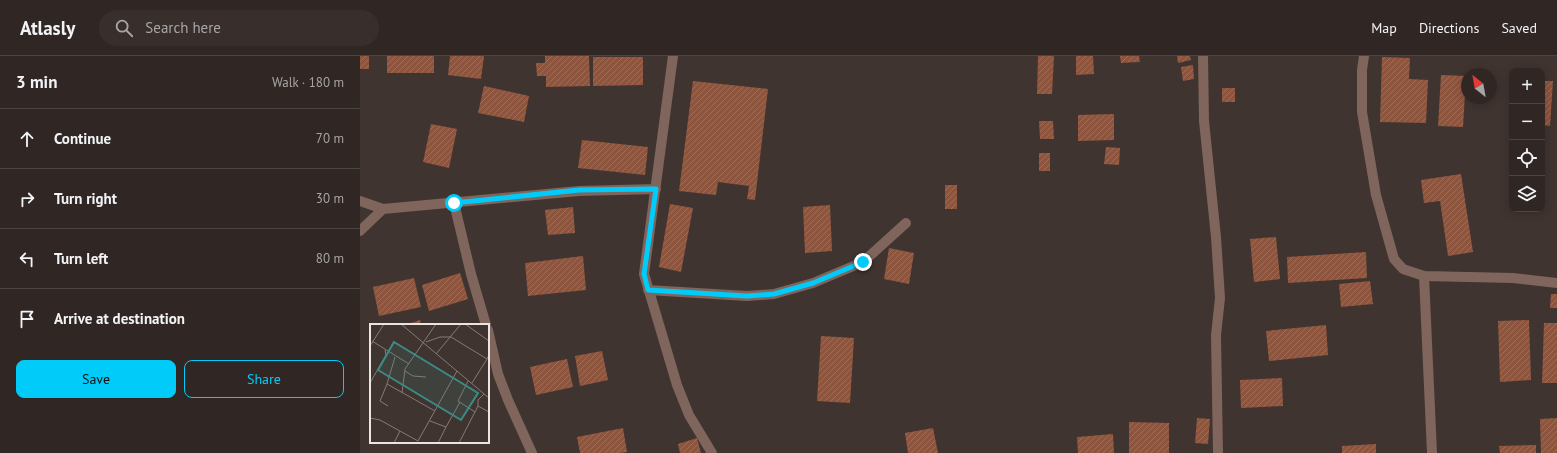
<!DOCTYPE html>
<meta charset="utf-8">
<style>
:root{--surface:#302724;--page:#382f2c;--text:#f1f3f6;--muted:#a8a5a6;--line:#4b4441;--accent:#00cbf9}
body{margin:0;font-family:"PT Sans",sans-serif;background:var(--page);color:var(--text)}
.controls{position:absolute;right:12px;top:12px;display:grid;overflow:hidden;border-radius:8px;box-shadow:0 2px 10px #0003}
.controls button{width:36px;height:36px;display:grid;place-items:center;padding:0;border:0;border-bottom:1px solid var(--line);background:var(--surface);color:var(--text);font:20px sans-serif}
.compass{position:absolute;left:1101px;top:12px;width:36px;height:36px;border-radius:50%;background:var(--surface);box-shadow:0 2px 10px #0003;rotate:329deg}
.stop{position:absolute;width:12px;height:12px;margin:-9px;border:3px solid #00cbf9;border-radius:50%;background:#fff}
.stop.end{background:#00cbf9;border-color:#fff;box-shadow:0 1px 4px #0008}
.list{margin:0;padding:0;list-style:none}
h2{display:flex;justify-content:space-between;align-items:center;height:52px;margin:0;padding:0 16px;font-size:17px}
h2 small{font-size:13px;font-weight:400;color:var(--muted)}
.list li{display:grid;grid-template-columns:26px 1fr auto;gap:12px;align-items:center;box-sizing:border-box;height:60px;padding:0 16px;border-top:1px solid var(--line)}
.list b{display:block;font-size:15px;white-space:nowrap}
.list em{font-size:13px;font-style:normal;color:var(--muted)}
.actions{display:flex;gap:8px;padding:12px 16px}
.actions a{flex:1;padding:9px 0;border:1px solid var(--accent);border-radius:8px;text-align:center;font-size:14px;color:var(--accent)}
.actions .main{background:var(--accent);color:#111}
.icon{flex:none;width:22px;height:22px;fill:none;stroke:currentColor;stroke-width:2;stroke-linecap:round;stroke-linejoin:round}
.map{position:relative;flex:none;width:1197px;height:397px;overflow:hidden}
header{display:flex;align-items:center;gap:24px;box-sizing:border-box;height:56px;padding:0 20px;background:var(--surface);border-bottom:1px solid var(--line)}
header strong{font-size:19px}
nav{display:flex;gap:22px;margin-inline-start:auto;font-size:14px}
.search{width:280px;height:36px;background:var(--page);display:flex;align-items:center;gap:10px;box-sizing:border-box;padding:0 14px;border-radius:22px;color:var(--muted);font-size:15px}
main{display:flex}
aside{flex:1;background:var(--surface)}
.map>svg:first-child{display:block}
</style>
<header>
<strong>Atlasly</strong>
<div class="search"><svg class="icon" aria-label="search" viewBox="0 0 24 24"><circle cx="10" cy="10" r="6"/><path d="M15 15l6 6"/></svg>Search here</div>
<nav><a>Map</a><a>Directions</a><a>Saved</a></nav>
</header>
<main>
<aside>
<h2>3 min<small>Walk · 180 m</small></h2>
<ul class="list">
<li><svg class="icon" aria-label="ahead" viewBox="0 0 24 24"><path d="M12 20V5M6 11l6-6 6 6"/></svg><div><b>Continue</b></div><em>70 m</em></li>
<li><svg class="icon" aria-label="right" viewBox="0 0 24 24"><path d="M7 20v-9h11M14 6l5 5-5 5"/></svg><div><b>Turn right</b></div><em>30 m</em></li>
<li><svg class="icon" aria-label="left" viewBox="0 0 24 24"><path d="M17 20v-9H6M10 6l-5 5 5 5"/></svg><div><b>Turn left</b></div><em>80 m</em></li>
<li><svg class="icon" aria-label="arrive" viewBox="0 0 24 24"><path d="M6 21V4h12l-3 4 3 4H6"/></svg><div><b>Arrive at destination</b></div></li>
</ul>
<div class="actions"><a class="main">Save</a><a>Share</a></div>
</aside>
<div class="map">
<svg width="1197" height="397" viewBox="0 0 1197 397">
<defs>
<pattern id="building-hatch" width="6" height="6" patternUnits="userSpaceOnUse"><rect width="6" height="6" fill="#8d543e"/><path d="M-1 1l2-2M0 6l6-6M5 7l2-2" fill="none" stroke="#9d6c5a"/></pattern>
</defs>
<rect width="100%" height="100%" fill="#403430"/>
<path fill="url(#building-hatch)" d="M0 0H9V13H0Z
M27 0H74V17H27Z
M90 0H124L121 23 88 19Z
M185 0H229L230 30 186 31V20H177L176 7H185Z
M678 0H694L692 38H677Z
M716 0H733L734 18 716 19Z
M760 0H779L780 6 761 7Z
M817 0H830L831 4 818 7Z
M233 1H283V29L233 30Z
M1022 1 1050 2 1049 23 1068 24 1066 67 1020 66Z
M833 9 834 23 823 25 821 11Z
M1081 19 1106 20 1103 71 1078 70Z
M333 25 408 33 395 144 387 143 389 130 358 126 356 139 319 135Z
M1182 25H1193L1190 70 1182 69Z
M124 30 169 40 164 66 118 57Z
M862 32H875V46H862Z
M754 58V84L718 85V59Z
M679 65H693L694 83H680Z
M71 68 97 73 89 112 63 106Z
M222 84 288 91 285 119 218 112Z
M746 91 760 92 759 109 744 108Z
M679 97H690V115H679Z
M1101 118 1113 196 1088 200 1080 145 1064 147 1061 124Z
M585 129H597V153H585Z
M310 148 333 152 321 216 299 211Z
M470 149 472 195 445 197 443 151Z
M213 151 215 177 188 179 185 154Z
M916 181 920 223 894 226 890 183Z
M529 192 554 197 549 228 524 223Z
M1006 196 1007 222 928 227 927 201Z
M223 200 226 234 168 240 165 207Z
M100 217 108 243 69 255 62 229Z
M54 222 61 251 19 260 13 231Z
M1010 225 1013 248 981 251 979 228Z
M1191 238H1197V252H1190Z
M60 264 61 269H45Z
M1169 264 1171 324 1140 326 1138 265Z
M1184 267H1197V327H1182Z
M966 269 968 299 909 305 906 275Z
M461 280 494 282 490 347 457 345Z
M242 295 248 324 220 330 215 300Z
M207 303 213 331 176 339 170 311Z
M922 322 923 350 881 352 880 324Z
M837 362 850 363 848 388 835 387Z
M1197 362V397H1181L1180 363Z
M769 366 809 367V397H769Z
M263 372 267 396 260 397H220L217 381Z
M573 372 578 397H548L545 377Z
M753 378 754 397H718L717 381Z
M337 382 341 397H320L318 388Z
M1016 388V397H982V390Z
M1176 389V397H1140L1139 390Z"/>
<g fill="none" stroke-linecap="round" stroke-linejoin="round">
<path stroke="#7f655b" stroke-width="10" d="M313 0 284 218 317 329 329 359 352 397
M843 0 844 65 856 181 860 242 856 279 858 397
M1004 0 1002 14V56L1016 139 1034 203 1043 213 1064 220 1153 222 1197 227
M0 145 23 153 219 135 296 133
M94 147 111 218 126 269
M0 175 23 153
M1064 220 1072 397
M288 234 387 240 414 238 453 227 503 206 546 167
M128 274 138 318 148 344 172 397"/>
</g>
<g fill="none" stroke-linecap="round" stroke-linejoin="round">
<path stroke="#00cbf9" stroke-width="5" d="M94 147 219 134 296 133 284 218 288 234 387 240 414 238 453 227 503 206"/>
</g>
<g transform="translate(10 268)">
<rect width="119" height="119" fill="#403430"/>
<path fill="none" stroke="#857a77" stroke-width="1" d="M31 0 119 74M95 0 119 17M2 17 39 40M56 18 70 13H81L117 35 119 31M0 22 14 0M66 30 91 0M35 47 43 52 56 53M98 57 88 77 105 88M0 59 16 31 15 26M102 59 117 35M17 60 25 33M32 69 35 45 66 0M18 82 10 77 17 60 65 87M108 82V76L114 70M0 94 10 96 48 117 87 47M60 97 76 103 90 78M24 119 30 107M68 119 76 103M89 119 108 82 119 88"/>
<path fill="#3b8c85" fill-opacity="0.15" stroke="#3b8c85" stroke-width="2" d="M24 18 108 69 91 96 8 46Z"/>
<rect width="119" height="119" fill="none" stroke="#ece4e1" stroke-width="2"/>
</g>
</svg>
<div class="controls">
<button>+</button>
<button>−</button>
<button><svg class="icon" aria-label="locate" viewBox="0 0 24 24"><circle cx="12" cy="12" r="6"/><path d="M12 2v4M12 18v4M2 12h4M18 12h4"/></svg></button>
<button><svg class="icon" aria-label="layers" viewBox="0 0 24 24"><path d="M12 4l9 5-9 5-9-5zM3 14l9 5 9-5"/></svg></button>
</div>
<svg class="compass" viewBox="-18 -18 36 36"><path d="M0-13l5 13h-10z" fill="#e53935"/><path d="M0 13l5-13h-10z" fill="#a8a5a6"/></svg>
<div class="stop" style="left:94px;top:147px"></div>
<div class="stop end" style="left:503px;top:206px"></div>
</div>
</main>
